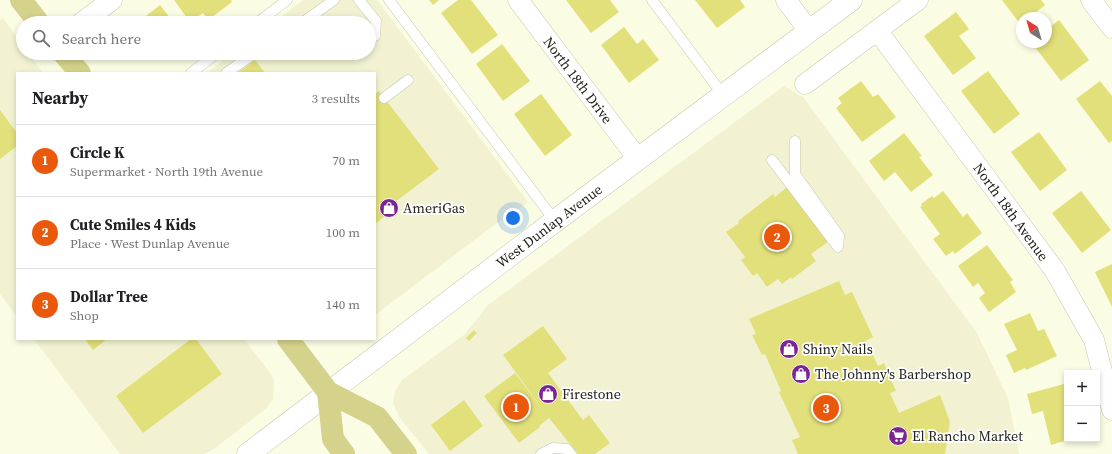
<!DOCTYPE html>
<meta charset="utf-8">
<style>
:root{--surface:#fff;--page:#f2f2f2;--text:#202124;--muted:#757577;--line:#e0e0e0;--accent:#ea580c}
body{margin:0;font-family:"Source Serif 4",serif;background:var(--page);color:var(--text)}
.controls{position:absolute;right:12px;bottom:12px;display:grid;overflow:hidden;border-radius:0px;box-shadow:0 2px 6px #0003}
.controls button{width:36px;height:36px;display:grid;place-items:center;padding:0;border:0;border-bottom:1px solid var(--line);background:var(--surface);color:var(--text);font:20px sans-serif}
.compass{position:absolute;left:1016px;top:12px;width:36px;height:36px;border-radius:50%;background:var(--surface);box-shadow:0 2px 6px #0003;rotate:323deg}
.you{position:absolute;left:513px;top:218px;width:14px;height:14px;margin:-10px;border:3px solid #fff;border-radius:50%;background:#1a73e8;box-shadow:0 0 0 6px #1a73e833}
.badge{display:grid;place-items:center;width:26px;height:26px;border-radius:50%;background:var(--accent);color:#fff;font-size:13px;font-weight:700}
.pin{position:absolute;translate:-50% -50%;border:2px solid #fff;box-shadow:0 1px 4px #0006}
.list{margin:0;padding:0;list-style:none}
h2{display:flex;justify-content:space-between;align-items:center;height:52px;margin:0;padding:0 16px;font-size:17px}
h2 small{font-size:13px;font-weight:400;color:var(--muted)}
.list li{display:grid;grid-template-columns:26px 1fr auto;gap:12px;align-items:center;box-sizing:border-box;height:72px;padding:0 16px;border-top:1px solid var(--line)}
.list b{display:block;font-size:15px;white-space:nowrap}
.list p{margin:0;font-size:13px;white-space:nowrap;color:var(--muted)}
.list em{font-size:13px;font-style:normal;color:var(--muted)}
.icon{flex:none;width:22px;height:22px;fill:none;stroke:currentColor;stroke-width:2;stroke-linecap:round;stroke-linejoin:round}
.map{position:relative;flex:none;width:1112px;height:454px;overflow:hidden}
.search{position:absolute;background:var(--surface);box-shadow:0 2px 6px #0003;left:16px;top:16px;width:360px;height:44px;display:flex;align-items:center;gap:10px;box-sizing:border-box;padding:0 14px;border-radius:22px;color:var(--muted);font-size:15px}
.panel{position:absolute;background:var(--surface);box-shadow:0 2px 6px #0003;left:16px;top:72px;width:360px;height:268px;border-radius:0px}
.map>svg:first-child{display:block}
</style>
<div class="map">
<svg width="1112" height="454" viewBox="0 0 1112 454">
<rect width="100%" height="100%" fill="#fbfce4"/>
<path fill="#f2f2d3" d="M303 0H377L528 202 493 226 375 315V73H207L233 53H369V23H273Z
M3 18 23 46V53H28L43 73H17V317L0 294V20Z
M785 85 787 88 803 97 977 333 1008 398 1019 454H429L399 417 393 403 395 391 402 380 465 334 488 305Z
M34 339H244L271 374 274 381 273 399 267 408 214 449 204 454H120Z"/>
<path fill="#e2e07a" d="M174 0H231L232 2 208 20 203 13 190 22Z
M429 0H439L433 5Z
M458 0H471L498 35 472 54 441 13Z
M566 0H610L619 12 591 33Z
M695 0H740L745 7 717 28Z
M1002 0H1041L1045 5 1029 18H1022V23L1020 24Z
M160 5 174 23H137Z
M956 12 969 29 959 36 976 58 953 75 924 36Z
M1059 20 1089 60 1061 81 1031 42H1046V30Z
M624 27 637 44 643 39 659 60 629 83 601 45Z
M502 44 530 81 503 101 476 64Z
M255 60 265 73H237Z
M988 71 1020 114 994 134 961 91Z
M861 81 873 97 878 94 896 117 862 142 836 108 842 103 838 98Z
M1100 81 1112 96V141L1109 143 1076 99Z
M379 91 439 169 391 205 394 209 375 224V94Z
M541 94 572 135 545 156 514 114Z
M0 110 17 133V146L0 159Z
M1039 132 1067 170 1040 191 1011 152Z
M904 133 922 156 919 157 933 175 911 192 895 172 884 181 869 161Z
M787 187 828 242 811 254 816 261 792 279 791 277 782 284 778 279 767 287 757 273 753 276 741 260 745 257 726 232 739 223 738 221 773 194 775 197Z
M943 191 963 217 967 213 982 233 955 254 953 251 946 256 933 239 940 234 920 207 922 206 921 204 932 196 934 198Z
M1081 191 1111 230 1082 253 1052 213Z
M987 245 1013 280 1010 282 1016 292 989 312 979 298 985 293 978 283 973 287 958 266Z
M1112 264V307L1095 272Z
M839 281 845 295 852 292 873 337 866 341 878 366 884 363 896 391 890 393 899 413 940 395 950 422 945 454H798L792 440 800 437 779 392 781 391 765 354 762 355 752 335 756 334 749 319Z
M1030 313 1038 331 1044 329 1057 356 1026 370 1025 368 1014 373 1006 355 1017 350 1004 324Z
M543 326 567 359 548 373 583 420 589 415 610 443 595 454H578L549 418 539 426 540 427 519 443 484 396 515 373 546 414 503 355Z
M474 330 477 333 469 341 466 338Z
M85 339H107L93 350Z
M191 339H196L222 374 143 433 116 396Z
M1064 384 1067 394V439H1071L1051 445 1043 411 1032 414 1027 394Z
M464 400 483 426 450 451 431 425Z"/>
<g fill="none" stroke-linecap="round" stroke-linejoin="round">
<defs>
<path id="service" d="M359 0 376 21 375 36
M389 0 555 221
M652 0 723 95
M257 23 287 0
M302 23 334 0
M191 73 217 53
M226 73 255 53
M384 98 408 80
M795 141V174L839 236 838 247
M772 160 838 247
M541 454 553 448 567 449 571 454"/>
<path id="minor" d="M518 0 638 159
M786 0 809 31
M1091 0 1112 28
M81 23 112 0
M877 30 1055 271 1094 340 1112 410
M805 84 918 0"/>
<path id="secondary" d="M248 454 555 221 851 0"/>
<path id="primary" d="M21 0 39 23
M63 53 80 73
M288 339 328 392 377 417 406 454
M328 392 333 439 344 454"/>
</defs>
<use href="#service" stroke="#c5c6af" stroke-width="11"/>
<use href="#minor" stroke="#c5c6af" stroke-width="21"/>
<use href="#secondary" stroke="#c5c6af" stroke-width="23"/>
<use href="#primary" stroke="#fff" stroke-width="23"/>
<use href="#service" stroke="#fff" stroke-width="10"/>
<use href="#minor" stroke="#fff" stroke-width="20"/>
<use href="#secondary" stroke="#fff" stroke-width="22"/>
<use href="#primary" stroke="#d5d38b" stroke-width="22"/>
</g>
<defs>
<symbol id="shop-disc" viewBox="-11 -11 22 22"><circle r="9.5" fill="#7c2694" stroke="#fff"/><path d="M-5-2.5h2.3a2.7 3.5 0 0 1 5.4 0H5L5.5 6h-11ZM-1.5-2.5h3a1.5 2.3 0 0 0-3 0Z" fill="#fff"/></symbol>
<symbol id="supermarket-disc" viewBox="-11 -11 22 22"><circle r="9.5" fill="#7c2694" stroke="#fff"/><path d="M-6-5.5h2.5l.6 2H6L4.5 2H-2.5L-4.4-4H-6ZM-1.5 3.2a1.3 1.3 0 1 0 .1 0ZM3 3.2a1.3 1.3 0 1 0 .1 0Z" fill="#fff"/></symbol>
</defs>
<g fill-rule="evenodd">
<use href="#shop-disc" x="378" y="197" width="22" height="22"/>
<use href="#shop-disc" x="778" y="338" width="22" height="22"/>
<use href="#shop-disc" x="790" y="363" width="22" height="22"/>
<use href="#shop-disc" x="537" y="383" width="22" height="22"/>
<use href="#supermarket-disc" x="887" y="425" width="22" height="22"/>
</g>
<g text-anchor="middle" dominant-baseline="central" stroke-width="3.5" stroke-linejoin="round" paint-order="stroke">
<g font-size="14" fill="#24241c" stroke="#fff">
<text transform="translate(578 80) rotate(53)">North 18th Drive</text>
<text transform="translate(1011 212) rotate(54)">North 18th Avenue</text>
<text transform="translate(549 226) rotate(-37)">West Dunlap Avenue</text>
</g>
<g font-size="14" fill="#24241c" stroke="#fff" text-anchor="start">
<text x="403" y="208">AmeriGas</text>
<text x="803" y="349">Shiny Nails</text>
<text x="815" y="374">The Johnny's Barbershop</text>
<text x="562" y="394">Firestone</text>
<text x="912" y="436">El Rancho Market</text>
</g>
</g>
</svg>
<div class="controls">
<button>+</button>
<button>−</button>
</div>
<svg class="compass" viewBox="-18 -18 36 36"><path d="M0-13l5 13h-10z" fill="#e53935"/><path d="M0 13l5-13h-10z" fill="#757577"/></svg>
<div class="you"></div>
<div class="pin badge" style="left:516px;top:407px">1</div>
<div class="pin badge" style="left:777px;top:237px">2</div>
<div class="pin badge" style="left:826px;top:408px">3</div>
<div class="search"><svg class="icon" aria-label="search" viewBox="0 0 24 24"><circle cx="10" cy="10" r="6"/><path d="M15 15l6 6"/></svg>Search here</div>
<section class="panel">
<h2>Nearby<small>3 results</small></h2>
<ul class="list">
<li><span class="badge">1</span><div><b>Circle K</b><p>Supermarket · North 19th Avenue</p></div><em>70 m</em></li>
<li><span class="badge">2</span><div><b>Cute Smiles 4 Kids</b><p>Place · West Dunlap Avenue</p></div><em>100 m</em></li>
<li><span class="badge">3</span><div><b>Dollar Tree</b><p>Shop</p></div><em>140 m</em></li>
</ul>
</section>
</div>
